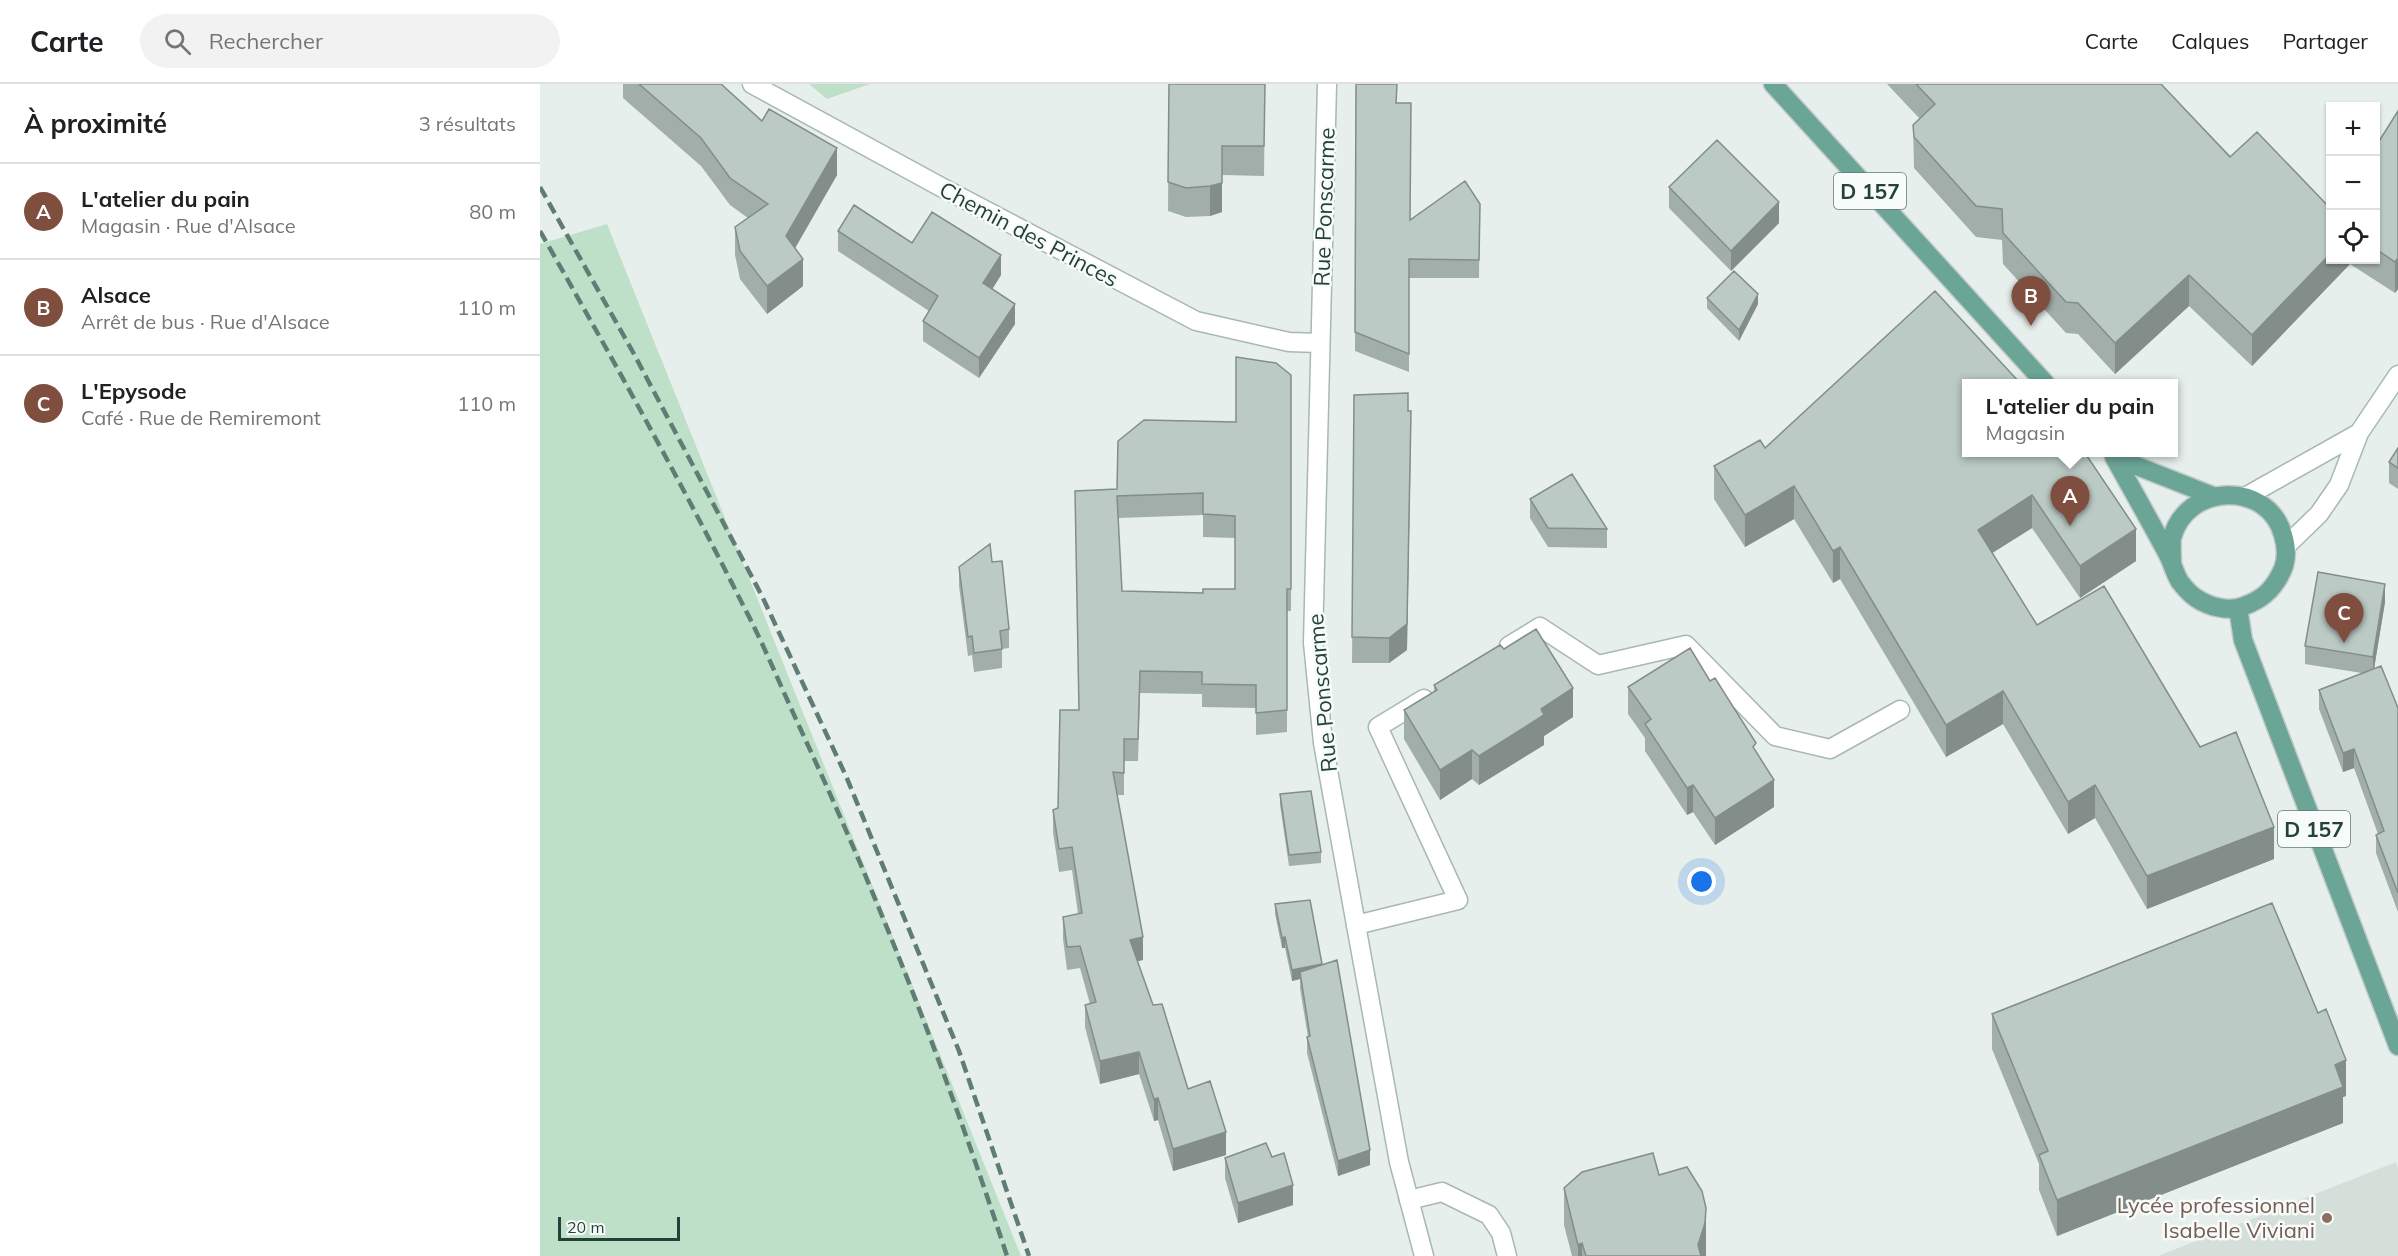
<!DOCTYPE html>
<html lang="fr">
<meta charset="utf-8">
<style>
:root{--surface:#fff;--page:#f2f2f2;--text:#202124;--muted:#757577;--line:#e0e0e0;--accent:#7f4e3f}
body{margin:0;font-family:Mulish,sans-serif;background:var(--page);color:var(--text)}
.controls{position:absolute;right:18px;top:18px;display:grid;overflow:hidden;border-radius:0px;box-shadow:0 2px 4px #0004}
.controls button{width:54px;height:54px;display:grid;place-items:center;padding:0;border:0;border-bottom:2px solid var(--line);background:var(--surface);color:var(--text);font:30px sans-serif}
.scale{position:absolute;left:18px;bottom:15px;width:122px;box-sizing:border-box;padding-left:6px;border:3px solid #24423a;border-top:0;font-size:16px;line-height:21px;white-space:nowrap;color:#24423a;-webkit-text-stroke:4px #f7fbf9;paint-order:stroke}
.you{position:absolute;left:1162px;top:798px;width:21px;height:21px;margin:-15px;border:4px solid #fff;border-radius:50%;background:#1a73e8;box-shadow:0 0 0 9px #1a73e833}
.badge{display:grid;place-items:center;width:39px;height:39px;border-radius:50%;background:var(--accent);color:#fff;font-size:20px;font-weight:700}
.pin{position:absolute;translate:-50% -50px;filter:drop-shadow(0 2px 3px #0008)}
.pin::after{content:'';position:absolute;top:32px;width:21px;height:18px;background:inherit;clip-path:polygon(0 0,100% 0,50% 100%)}
.popup{position:absolute;left:1422px;top:295px;width:216px;height:78px;box-sizing:border-box;display:grid;place-content:center;border-radius:0px;background:var(--surface);filter:drop-shadow(0 2px 4px #0005);font-size:20px;white-space:nowrap;color:var(--muted)}
.popup b{font-size:22px;color:var(--text)}
.popup::after{content:'';position:absolute;left:50%;top:100%;margin-left:-12px;border:12px solid transparent;border-top-color:var(--surface)}
.list{margin:0;padding:0;list-style:none}
h2{display:flex;justify-content:space-between;align-items:center;height:78px;margin:0;padding:0 24px;font-size:26px}
h2 small{font-size:20px;font-weight:400;color:var(--muted)}
.list li{display:grid;grid-template-columns:39px 1fr auto;gap:18px;align-items:center;box-sizing:border-box;height:96px;padding:0 24px;border-top:2px solid var(--line)}
.list b{display:block;font-size:22px;white-space:nowrap}
.list p{margin:0;font-size:20px;white-space:nowrap;color:var(--muted)}
.list em{font-size:20px;font-style:normal;color:var(--muted)}
.icon{flex:none;width:33px;height:33px;fill:none;stroke:currentColor;stroke-width:2;stroke-linecap:round;stroke-linejoin:round}
.map{position:relative;flex:none;width:1858px;height:1172px;overflow:hidden}
header{display:flex;align-items:center;gap:36px;box-sizing:border-box;height:84px;padding:0 30px;background:var(--surface);border-bottom:2px solid var(--line)}
header strong{font-size:28px}
nav{display:flex;gap:33px;margin-inline-start:auto;font-size:21px}
.search{width:420px;height:54px;background:var(--page);display:flex;align-items:center;gap:15px;box-sizing:border-box;padding:0 21px;border-radius:33px;color:var(--muted);font-size:22px}
main{display:flex}
aside{flex:1;background:var(--surface)}
.map>svg:first-child{display:block}
</style>
<header>
<strong>Carte</strong>
<div class="search"><svg class="icon" aria-label="search" viewBox="0 0 24 24"><circle cx="10" cy="10" r="6"/><path d="M15 15l6 6"/></svg>Rechercher</div>
<nav><a>Carte</a><a>Calques</a><a>Partager</a></nav>
</header>
<main>
<aside>
<h2>À proximité<small>3 résultats</small></h2>
<ul class="list">
<li><span class="badge">A</span><div><b>L'atelier du pain</b><p>Magasin · Rue d'Alsace</p></div><em>80 m</em></li>
<li><span class="badge">B</span><div><b>Alsace</b><p>Arrêt de bus · Rue d'Alsace</p></div><em>110 m</em></li>
<li><span class="badge">C</span><div><b>L'Epysode</b><p>Café · Rue de Remiremont</p></div><em>110 m</em></li>
</ul>
</aside>
<div class="map">
<svg width="1858" height="1172" viewBox="0 0 1858 1172">
<rect width="100%" height="100%" fill="#e6efeb"/>
<path fill="#d4dfda" d="M1856 1078 1858 1084V1172H1618Z"/>
<path fill="#bfe0c8" d="M269 0H330L287 15Z
M67 140 481 1172H0V160Z"/>
<g fill="none" stroke-linecap="round" stroke-linejoin="round">
<defs>
<path id="service" d="M969 562 1000 543 1058 581 1146 561 1235 652 1290 665 1360 626
M816 841 918 816 838 643 884 615
M869 1116 902 1108 949 1131 961 1149 967 1172"/>
<path id="minor" d="M212 0 401 103 656 237 749 258 780 259"/>
<path id="tertiary" d="M787 0 773 559 783 659 859 1078 884 1172
M1705 413 1819 349
M1746 462 1779 430 1799 401 1819 349 1858 291"/>
<path id="primary" d="M1233 0 1506 300
M1632 477C1632 470 1631 461 1632 454 1646 399 1728 396 1743 451 1747 464 1747 479 1740 491 1732 507 1721 516 1704 522 1689 528 1669 523 1656 514 1651 511 1644 503 1640 498 1635 490 1632 478 1627 469 1610 437 1592 405 1574 373L1673 412
M1698 524 1703 556 1858 962"/>
</defs>
<use href="#service" stroke="#a8b8b2" stroke-width="21"/>
<use href="#minor" stroke="#a8b8b2" stroke-width="21"/>
<use href="#tertiary" stroke="#a8b8b2" stroke-width="21"/>
<use href="#primary" stroke="#c2cac8" stroke-width="21"/>
<use href="#service" stroke="#fff" stroke-width="18"/>
<use href="#minor" stroke="#fff" stroke-width="18"/>
<use href="#tertiary" stroke="#fff" stroke-width="18"/>
<use href="#primary" stroke="#6aa596" stroke-width="18"/>
<path stroke="#5f7d75" stroke-width="4.5" stroke-dasharray="12 6" stroke-linecap="butt" d="M0 103 94 270 222 512 306 692 419 967 489 1172
M0 147C70 270 139 394 203 521 224 561 241 603 260 644 340 816 408 992 467 1172"/>
</g>
<path fill="#a1aea9" fill-rule="evenodd" d="M83 0H181L222 37 297 91 255 164 263 202 227 230 200 195 195 171V143L208 134 190 121 161 82 83 14Z
M629 0H725L724 92 682 91V128L670 132 646 133 628 127Z
M816 0 857 19 870 136 940 120 939 194H869V288L815 267Z
M1347 0H1621L1791 176H1836V62L1858 27V205L1855 209 1810 180 1712 282 1649 222 1575 290 1538 250 1526 249 1463 180 1462 156 1436 153 1374 84 1373 41 1380 35Z
M1129 103 1239 139 1191 187 1129 124Z
M298 147 372 159 461 191 452 205 475 240 439 294 383 257V237L389 227 298 167Z
M1395 207 1596 477 1540 514 1492 444 1452 469 1497 541 1660 663 1734 775 1607 825 1555 734 1528 750 1463 640 1406 673 1300 495 1293 499 1254 435 1205 463 1174 415V382L1225 364Z
M1167 214 1218 220 1199 257 1167 224Z
M751 291V527H747V648L716 651V624L662 623V610L600 609 598 677H584V711H577L603 876 597 877 613 921 648 1005 686 1071 633 1087 618 1036 614 1037 599 990 560 1000 545 943V921L550 920 540 884 527 886 523 855V833L538 830 532 786 519 788 513 748V726L518 724 539 626 577 405 696 338ZM663 431V453L695 454V505L663 509 582 507 578 434Z
M814 311 868 327 871 353 867 566 849 579H812Z
M1858 364V405L1849 399V378Z
M990 415 1067 445V464L1008 463 990 434Z
M452 478 469 545V564L462 565V584L434 588 432 571 428 572 419 502V483Z
M1845 518 1834 585 1858 624V828L1836 769V751L1838 750 1814 684 1803 688 1779 625V606L1822 589 1765 580V562Z
M894 601 1033 633 1004 652V661L939 701 932 695 900 716 864 655V626L894 608Z
M1088 603 1216 668 1234 723 1175 761 1153 728 1147 731 1105 667V654L1088 630Z
M740 710 781 768V779L749 782 740 721Z
M735 820 782 881 830 1081 798 1092 767 969V953H768L760 904V895L752 897 745 864H742L735 830Z
M1452 930 1806 1012 1803 1013V1039L1517 1152 1499 1106V1080L1452 965Z
M685 1074 753 1121 698 1139 685 1094Z
M1119 1091 1166 1161V1172H1032L1024 1141V1104Z"/>
<path fill="#838d89" d="M297 64V91L246 180V152Z
M682 99V128L670 132V102Z
M1239 118V139L1191 187V167Z
M1791 169V176H1810V180L1712 282V251Z
M461 171V191L443 220V199Z
M1858 174V205L1855 209V178Z
M263 175V202L227 230V202Z
M1649 191V222L1575 290V259Z
M1218 210V220L1199 257V246Z
M475 220V240L439 294V274Z
M871 327 867 566 849 579V554Z
M1254 402V435L1205 463V431Z
M1492 411V444L1438 478V446Z
M1596 445V477L1540 514V482Z
M1300 463V495L1293 499V467Z
M1845 500V518L1833 591V573Z
M1033 604V633L1004 652V661L939 701V672L1001 625Z
M1463 607V640L1406 673V641Z
M1814 665V684L1803 688V669Z
M932 666V695L900 716V686Z
M1234 696V723L1175 761V734Z
M1153 701V728L1147 731V704Z
M1555 701V734L1528 750V718Z
M1734 743V775L1607 825V792Z
M603 853V876L590 879V856Z
M745 853V864H742V854Z
M782 880V890L760 888V895L752 897V886Z
M599 968V990L560 1000V977Z
M1806 976V1012L1803 1013V1039L1517 1152V1116Z
M618 1014V1036L614 1037V1015Z
M686 1048V1071L633 1087V1065Z
M830 1066V1081L798 1092V1077Z
M753 1101V1121L698 1139V1119Z
M1166 1124V1172H1158V1161Z
M1042 1159V1172H1038V1161Z"/>
<path fill="#bbcac4" stroke="#838d89" stroke-width="1.5" fill-rule="evenodd" d="M99 0H181L222 37 229 25 297 64 246 152 263 175 227 202 200 167 195 143 228 120 190 94 161 54Z
M629 0H725L724 62H682V99L670 102 646 104 628 98Z
M816 0H857L856 19H871L870 136 925 97 940 120 939 176 869 175V270L815 248Z
M1376 0H1621L1690 73 1717 48 1791 125V169L1712 251 1649 191 1575 259 1538 219 1526 218 1463 149 1462 125 1436 122 1374 53 1373 41 1395 20Z
M1858 27V174L1855 178 1836 165V62Z
M1177 56 1239 118 1191 167 1129 103Z
M314 121 372 159 392 128 461 171 443 199 475 220 439 274 383 237 398 212 298 147Z
M1194 187 1218 210 1199 246 1167 214Z
M1395 207 1481 300H1426V369H1545L1596 445 1540 482 1492 411 1438 446 1497 541 1564 502 1660 663 1696 648 1734 743 1607 792 1555 701 1528 718 1463 607 1406 641 1300 463 1293 467 1254 402 1205 431 1174 382 1220 356 1225 364Z
M696 273 736 279 751 291V505H747V626L716 629V601L662 600V588L600 587 598 655H584V689L573 688 603 853 590 856 613 921 622 920 648 1005 670 997 686 1048 633 1065 618 1014 614 1015 599 968 560 977 545 921 556 918 540 862 527 863 523 833 542 829 532 763 519 765 513 726 518 724 520 626H539L535 407 577 405 578 357 604 336 696 338ZM663 409V430L695 432V505H663V509L582 507 577 412Z
M868 309V327H871L867 540 849 554 812 553 814 311Z
M1858 364V384L1849 378Z
M1032 390 1067 445 1008 444 990 415Z
M450 460 452 478 462 477 469 545 460 547 462 565 434 569 432 552 428 553 419 483Z
M1778 488 1845 500 1833 573 1765 562Z
M996 545 1033 604 1001 625 1004 631 939 672 932 666 900 686 864 626 897 606 894 601 960 561 964 565Z
M1150 564 1170 597 1175 594 1216 659 1213 663 1234 696 1175 734 1153 701 1147 704 1105 640 1111 635 1088 603Z
M1841 582 1858 624V809L1836 751 1844 747 1814 665 1803 669 1779 606Z
M771 707 781 768 749 771 740 710Z
M770 816 782 880 752 886 745 853 742 854 735 820Z
M1732 819 1778 929 1786 925 1806 976 1795 981 1803 1003 1517 1116 1499 1071 1508 1067 1452 930Z
M797 876 830 1066 798 1077 767 953 770 952 760 888Z
M726 1059 732 1073 744 1069 753 1101 698 1119 685 1074Z
M1113 1069 1119 1091 1147 1083 1162 1107 1166 1124 1165 1139 1158 1161 1161 1172H1046L1042 1159 1038 1161 1024 1104 1042 1088Z"/>
<circle fill="#8d6e63" stroke="#f7fbf9" stroke-width="2" cx="1787" cy="1134" r="6"/>
<g text-anchor="middle" dominant-baseline="central" stroke-width="5" stroke-linejoin="round" paint-order="stroke">
<g fill="#f7fbf9" stroke="#637a73" stroke-width="1.5">
<rect x="1294" y="89" width="72" height="36" rx="4.5"/>
<rect x="1738" y="727" width="72" height="36" rx="4.5"/>
</g>
<g font-size="21" font-weight="bold" fill="#24423a">
<text x="1330" y="107">D 157</text>
<text x="1774" y="745">D 157</text>
</g>
<g font-size="22" fill="#24423a" stroke="#f7fbf9">
<text transform="translate(784 123) rotate(-88)">Rue Ponscarme</text>
<text transform="translate(489 150) rotate(28)">Chemin des Princes</text>
<text transform="translate(782 609) rotate(-95)">Rue Ponscarme</text>
</g>
<g font-size="22" fill="#785e54" stroke="#f7fbf9" text-anchor="end">
<text x="1775" y="1121">Lycée professionnel<tspan x="1775" dy="25">Isabelle Viviani</tspan></text>
</g>
</g>
</svg>
<div class="controls">
<button>+</button>
<button>−</button>
<button><svg class="icon" aria-label="locate" viewBox="0 0 24 24"><circle cx="12" cy="12" r="6"/><path d="M12 2v4M12 18v4M2 12h4M18 12h4"/></svg></button>
</div>
<div class="scale">20 m</div>
<div class="you"></div>
<div class="pin badge" style="left:1530px;top:442px">A</div>
<div class="popup"><b>L'atelier du pain</b>Magasin</div>
<div class="pin badge" style="left:1491px;top:242px">B</div>
<div class="pin badge" style="left:1804px;top:559px">C</div>
</div>
</main>
